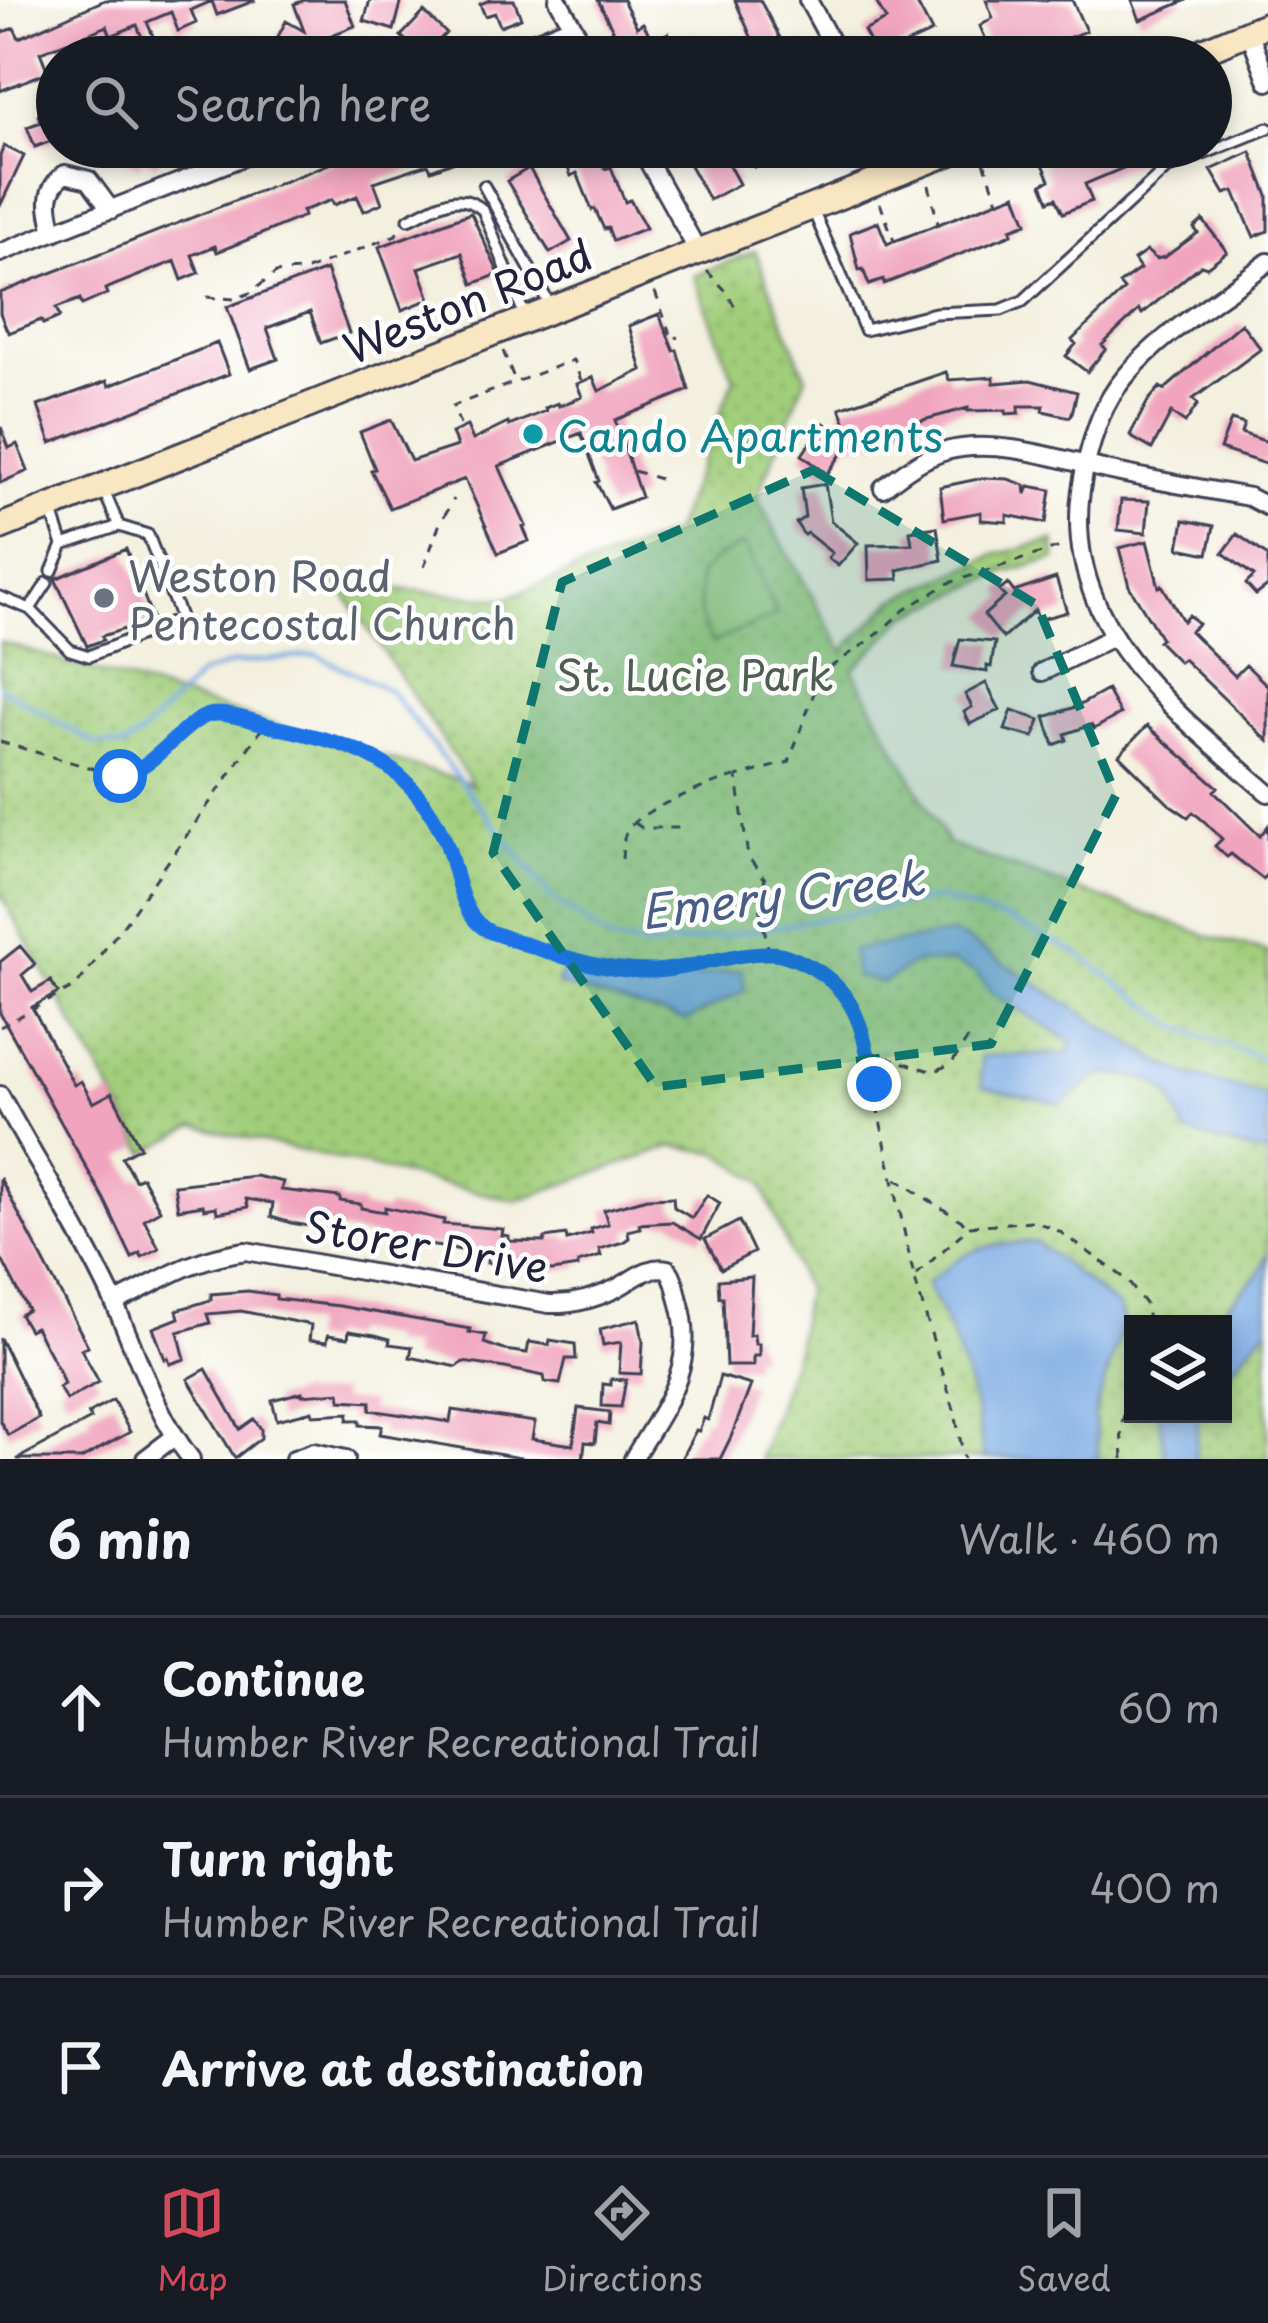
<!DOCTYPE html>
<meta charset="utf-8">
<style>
:root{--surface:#171b24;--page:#20242c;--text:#f1f3f6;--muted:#9ea1a6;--line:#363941;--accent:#d1495b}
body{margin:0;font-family:"Playpen Sans",sans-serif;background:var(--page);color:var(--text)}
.controls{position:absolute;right:36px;bottom:36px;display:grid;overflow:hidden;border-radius:0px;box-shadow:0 6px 18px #0003}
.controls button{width:108px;height:108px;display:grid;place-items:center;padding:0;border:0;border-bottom:3px solid var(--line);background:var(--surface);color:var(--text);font:60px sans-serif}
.stop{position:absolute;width:36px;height:36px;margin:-27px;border:9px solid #1a73e8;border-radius:50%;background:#fff}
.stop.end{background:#1a73e8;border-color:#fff;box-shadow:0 3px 12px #0008}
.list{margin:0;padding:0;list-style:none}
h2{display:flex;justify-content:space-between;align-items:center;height:156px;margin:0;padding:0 48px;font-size:51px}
h2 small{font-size:39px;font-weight:400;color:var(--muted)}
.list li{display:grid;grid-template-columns:78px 1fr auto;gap:36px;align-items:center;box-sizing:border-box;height:180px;padding:0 48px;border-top:3px solid var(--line)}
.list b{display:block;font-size:45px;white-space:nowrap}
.list p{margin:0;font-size:39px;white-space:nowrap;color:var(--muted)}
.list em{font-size:39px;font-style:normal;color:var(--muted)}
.icon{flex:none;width:66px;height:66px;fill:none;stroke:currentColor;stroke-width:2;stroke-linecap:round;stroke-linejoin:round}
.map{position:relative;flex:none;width:1268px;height:1459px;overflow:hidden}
.search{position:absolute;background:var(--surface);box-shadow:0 6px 18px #0003;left:36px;right:36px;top:36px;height:132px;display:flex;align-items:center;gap:30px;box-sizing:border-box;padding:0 42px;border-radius:66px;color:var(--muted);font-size:45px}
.sheet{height:696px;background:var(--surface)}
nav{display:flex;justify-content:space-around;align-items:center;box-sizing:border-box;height:168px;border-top:3px solid var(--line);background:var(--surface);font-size:33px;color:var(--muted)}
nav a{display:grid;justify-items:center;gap:6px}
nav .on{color:var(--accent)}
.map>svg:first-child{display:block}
</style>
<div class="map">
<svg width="1268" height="1459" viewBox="0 0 1268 1459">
<defs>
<pattern id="park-dots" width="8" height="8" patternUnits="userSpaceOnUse" patternTransform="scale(3)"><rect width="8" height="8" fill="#a2ce7b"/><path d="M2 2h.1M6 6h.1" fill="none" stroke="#8bb16b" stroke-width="1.8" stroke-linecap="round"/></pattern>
</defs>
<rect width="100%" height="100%" fill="#fff"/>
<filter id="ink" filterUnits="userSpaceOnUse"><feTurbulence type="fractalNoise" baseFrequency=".00833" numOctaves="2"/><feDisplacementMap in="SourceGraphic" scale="24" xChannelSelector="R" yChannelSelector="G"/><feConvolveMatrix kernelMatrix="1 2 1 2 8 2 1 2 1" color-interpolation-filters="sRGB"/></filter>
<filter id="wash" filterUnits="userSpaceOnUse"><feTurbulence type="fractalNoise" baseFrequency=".004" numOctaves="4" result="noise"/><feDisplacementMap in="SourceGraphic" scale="48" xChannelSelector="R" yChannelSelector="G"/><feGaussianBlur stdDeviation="2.7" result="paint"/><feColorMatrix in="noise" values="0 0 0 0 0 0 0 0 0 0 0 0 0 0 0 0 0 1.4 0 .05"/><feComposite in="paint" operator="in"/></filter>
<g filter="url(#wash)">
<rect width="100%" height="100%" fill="#f3f0df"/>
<path fill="url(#park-dots)" stroke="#62785b" stroke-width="3" fill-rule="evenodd" d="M755 251 806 377 757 498 843 651 894 600 995 555 1054 540 1056 559 1001 574 905 617 853 670 948 844 1211 937 1268 952V1459H759L796 1349 805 1290 761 1182 719 1153 674 1146 516 1201 195 1126 146 1153 0 893V642L472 784 337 583 504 599 673 533 734 379 694 276ZM1133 1324H1223V1414H1133Z"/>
<path fill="#a2ce7b" stroke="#62785b" stroke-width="3" d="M744 544 777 615 712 643 700 617 699 575 716 558Z"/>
<path fill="#76a7e1" stroke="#4c648e" stroke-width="3" d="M949 934 964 938 1160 1062 1189 1075 1268 1096V1155L1186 1133 1170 1095 1154 1081 1118 1074 1100 1075 1061 1104 982 1087 981 1056 1068 1054 1072 1042 992 993 978 974 954 963 916 962 883 983 855 976 852 950Z
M566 966C629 983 678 981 742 969L745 990 686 1021 556 984Z
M1036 1242 1119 1308 1124 1322 1094 1415 1099 1459H984C977 1399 956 1336 926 1284 971 1246 979 1246 1036 1242Z
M1268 1253V1327L1223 1378V1324H1208L1258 1275Z
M1159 1414H1199L1195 1459H1165Z"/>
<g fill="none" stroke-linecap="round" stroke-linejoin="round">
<path stroke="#76a7e1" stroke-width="4.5" d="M0 687 93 743 124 747 143 733 200 675 231 664 317 655 390 691 552 898 610 940 652 948 937 899 1009 920 1079 954 1178 1027 1268 1061"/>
</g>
<g id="blocks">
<path fill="#f0a4be" d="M105 0H253L254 1 217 15 212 1 191 10 196 23 178 31 171 12 147 22 155 41 145 45 137 25 111 36 107 26 85 35 88 43 70 51 67 42 40 52 48 72 0 91V33L14 28 19 38Z
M305 0H345L355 26 314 42 305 57H280L270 52 286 21 304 31 294 4Z
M370 0H402L394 30 364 21Z
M490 0H514L521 18 500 26 495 13 485 16 480 4Z
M598 0H623L637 27 643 23 653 41 668 33 678 51 660 57 654 47 635 57H626Z
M735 0H760L790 57H760Z
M875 0H915L932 32 878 57 864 31 886 20Z
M986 0H1072L1086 31 1021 57H1003L1002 52 990 57H958L988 45 980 26 993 18Z
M1132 0H1187L1140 20Z
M424 12 446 33 423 57 401 36Z
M51 110 57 116V139L35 147 27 127 41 122 38 115Z
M4 146 24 156 0 206V156Z
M105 147H157L164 151 156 165 143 158 138 167Z
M372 147 489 148 431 170 428 164 374 182 382 203 364 211 357 196 334 205 332 200 302 211 304 216 252 238 217 252 215 246 192 255 199 273 182 280 175 261 105 289 107 294 82 305 80 299 56 308 60 317 43 324 41 320 9 333 6 328 0 313V293Z
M560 147H596L605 169 611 167 625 202 630 200 646 228 613 241 608 228 604 229 595 209 592 210 577 173 571 176Z
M680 147H719L739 184 709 200Z
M743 147H835L809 160 805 152 774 168 769 159 754 167Z
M1084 147H1173L1085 184 1092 201 1063 213 1056 198 1049 201 1042 184 1050 180 1043 164Z
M1251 152 1268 196V231L1254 237 1234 191 1225 194 1211 170Z
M529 168 571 241 550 253 507 181Z
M1016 194 1027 223 1011 229 1012 234 884 284 883 280 869 285 863 269 859 270 850 233 878 222 887 244Z
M471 213 499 274 473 284 462 253 419 268 430 299 402 310 379 247Z
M1203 220 1227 252 1207 267 1201 265 1142 314 1139 310 1102 345 1106 349 1087 372 1066 356 1076 344 1072 340 1124 290 1119 284 1140 269 1134 260 1147 251 1156 259 1165 257 1198 233 1194 228Z
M326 270 349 333 321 343 310 312 267 328 278 359 250 369 227 307Z
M659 314 674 351 677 350 689 390 615 420 641 497 610 509 596 482 599 481 581 433 499 466 526 526 523 527 529 541 498 553 465 479 390 508 371 470 375 469 360 432 391 420 411 461 457 446 452 433 467 426 473 440 508 423 509 426 546 411 545 408 558 403 559 406 582 397 577 384 593 377 599 391 642 370 629 326Z
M1241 323 1261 349 1193 399 1198 404 1185 423 1171 413 1152 449 1133 438 1130 435 1148 401 1160 387 1164 390Z
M217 343 229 374 51 443 38 406 107 381 109 386Z
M946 372 949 380 994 377V383L1030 380 1077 392 1072 413 1070 417 1043 411 1044 406H1019V413L1006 414V410L968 411V408L916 422 871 443 869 439 854 445 840 408Z
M1231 420 1244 424 1241 433 1268 442V465L1220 449Z
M824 423 850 442 827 474 802 455Z
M1 427 9 448 17 444 28 471 0 483Z
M983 478 1008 479 1025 485 1026 494 1029 486 1051 490 1046 523 1007 515V522L981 520V512L944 519 940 487Z
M825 484 831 521 858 543 838 566 828 558 832 553 807 533 804 535 796 523 805 517 801 488Z
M1121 500 1149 501 1146 533 1118 530Z
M1184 520 1214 526 1208 554 1179 548Z
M937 527 942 560 898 570 899 579 869 580 868 545 912 544 910 531Z
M1237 534 1268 556V586L1256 595 1246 584 1254 576 1223 553Z
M1147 541 1159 587 1162 585 1183 621 1189 615 1198 624 1190 631 1235 676 1246 665 1268 686V741L1183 659 1179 662 1158 641 1161 638 1129 586 1119 548Z
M126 549 153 620 102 636 103 640 87 646 55 579Z
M1056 578 1067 612 1038 620 1035 610 1003 638 984 615 1005 597 999 591 1008 584 1014 592Z
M960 639 995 642 991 667 987 666V672L953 666Z
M986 683 1000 710 970 724 964 712 972 707 965 694Z
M1107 690 1120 714 1094 729 1091 725 1065 734 1067 740 1054 745 1045 717 1078 706Z
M1012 710 1040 720 1034 737 1005 730Z
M1147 726 1218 787 1214 791 1260 836 1268 826V872L1263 879 1231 854 1227 857 1215 846 1222 839 1205 822 1193 812 1188 817 1169 804 1119 755Z
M20 946 35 964 22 975 32 992 51 981 58 993 32 1007 74 1085 81 1081 93 1103 112 1093 140 1147 122 1157 135 1180 142 1177 160 1210 144 1219 159 1248 142 1257 140 1253 132 1258 105 1201 0 1013V962Z
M255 1176 283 1182 281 1190 340 1197V1201L361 1204V1208L385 1212V1207L444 1220 443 1224 503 1229 502 1235 509 1236V1241L544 1242 545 1238 566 1235 567 1240 592 1233 591 1229 608 1224 604 1210 647 1198 673 1197 674 1207 692 1218 707 1195 720 1203 701 1239 672 1222 639 1224 640 1228 628 1231 629 1238 623 1242 599 1249 601 1256 578 1263V1267L552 1271 487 1263 488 1256 456 1249 406 1242 405 1246 387 1243 388 1239 291 1223 271 1217 273 1203 246 1199 248 1207 217 1213 216 1207 204 1209 203 1205 178 1209 174 1185Z
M0 1178 88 1346 81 1349 99 1382 66 1400 59 1387 64 1384 59 1371 35 1327 29 1330 20 1315 28 1310 0 1256Z
M739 1221 754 1252 721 1269 705 1239Z
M752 1277 749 1335 754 1334 755 1344H759V1356H753V1366H726L723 1297H719L718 1280Z
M248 1291 276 1295V1299L339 1306 470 1329 469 1332 486 1335 484 1343 504 1350 527 1353 529 1342 549 1345 550 1340 575 1344 576 1359H566L560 1384 545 1382 544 1376 505 1368 463 1362 457 1367 410 1357 412 1347 389 1344 390 1339 375 1335 349 1331 348 1338 328 1335 327 1342 309 1340 311 1325 241 1311 207 1314 210 1323 178 1332 185 1359 170 1364 168 1358 165 1359 153 1328 179 1318 177 1310 211 1300V1294Z
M639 1319 643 1342 641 1374 619 1373 621 1342 603 1345 600 1329Z
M0 1338 39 1418 8 1435 0 1421Z
M206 1369 240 1429 254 1419 261 1429V1438L235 1458 188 1379Z
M720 1376 751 1385 731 1437 720 1459H681L696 1430 699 1431 704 1418 708 1420Z
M611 1379 626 1380 621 1407 602 1406 603 1384 611 1385Z
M302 1392V1395L340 1392 341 1400 371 1402 370 1410 450 1422 452 1410 535 1422 532 1439 573 1445 578 1408 610 1412 609 1425 597 1423 595 1443 585 1442 583 1459H526L380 1434 382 1426 360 1425V1420H348L349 1413 313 1415 312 1411 277 1420 272 1400Z
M113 1400 130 1432 81 1459H17L91 1419 88 1414Z"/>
</g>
</g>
<g filter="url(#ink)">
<use href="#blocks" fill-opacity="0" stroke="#414154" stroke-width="3"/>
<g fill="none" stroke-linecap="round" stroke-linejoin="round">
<defs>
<path id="lane" d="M484 186 552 309
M812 208 865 330 935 313 1001 310 1023 301 1166 169 1268 128
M409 219C436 207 458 188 483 210L526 319
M104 491 119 526
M52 512 63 545 52 571
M0 597 30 609 47 583
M30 609 70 650 89 656 181 619 148 535 119 526 63 545"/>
<path id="street" d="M558 0 590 57
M808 0 839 57
M1249 31 1268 82
M495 57 572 26
M640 147 698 251
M888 147 902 173
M54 232C48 208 43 190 65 174L89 180 111 210
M0 253 268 147
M1268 262C1221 299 1163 331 1125 377 1103 403 1095 429 1087 460 1047 613 1164 703 1268 793
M883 488C902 473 922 458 946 451 996 437 1063 460 1111 471 1157 481 1203 489 1249 497L1268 507
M1042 672 1113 637
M0 1095C37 1163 80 1230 113 1300 138 1355 154 1411 191 1459
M114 1303C164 1279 189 1259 246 1251L549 1304C572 1305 594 1299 615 1289 633 1280 647 1265 668 1269 676 1280 676 1291 680 1304 697 1368 664 1407 633 1459
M145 1459 174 1437
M294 1459 314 1452 346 1459"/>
<path id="secondary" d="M1188 57 1268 24
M0 527 964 147"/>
</defs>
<use href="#lane" stroke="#414154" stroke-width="15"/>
<use href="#street" stroke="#414154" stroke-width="22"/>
<use href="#secondary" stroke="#414154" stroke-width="30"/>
<path stroke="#414154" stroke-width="3" stroke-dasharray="9 9" stroke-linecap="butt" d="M984 162 998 200
M929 185 938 224
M880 203 894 241
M707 271 726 291 739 314
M655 292 672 339 678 337
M207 297 235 299 250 293 276 273 307 270 396 235 399 228
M503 351 515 381
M460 425 453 406 573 360 581 380
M634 471 666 481
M424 567 440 523 454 499
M0 742 120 776 142 771 199 717 216 714 317 736 375 755 412 786 444 838 471 918 486 930 594 965 649 972 769 953 790 957 837 983 858 1018 914 1277 955 1413 964 1459
M635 823 642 828H679
M622 859C623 849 622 838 628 829 639 810 712 783 735 777
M769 953 759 902 765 879 748 857 737 777 789 762 815 690 832 666 873 638 904 610 949 583 1066 545
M0 1027 76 986 122 927 263 727
M869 1052 934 1072 952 1063 972 1032
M896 1179 968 1225
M916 1275 970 1226 1032 1221 1056 1229 1126 1279 1146 1305 1148 1324
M1123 1459 1121 1427 1133 1381"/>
<use href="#lane" stroke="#fff" stroke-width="9"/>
<use href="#street" stroke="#fff" stroke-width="16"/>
<use href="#secondary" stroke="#f9e7c3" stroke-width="24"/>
</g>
</g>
<g fill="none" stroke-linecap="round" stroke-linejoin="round" filter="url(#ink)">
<path stroke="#1a73e8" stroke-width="15" d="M120 776C160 767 187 713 217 714 237 714 260 724 279 728 357 745 410 761 445 840 458 870 458 920 493 933 543 950 600 973 653 971 691 970 732 952 770 953 785 953 800 961 813 968 860 996 863 1034 874 1084"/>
</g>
<path fill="#0f766e" fill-opacity="0.2" stroke="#0f766e" stroke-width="9" stroke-dasharray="24 15" stroke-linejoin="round" d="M813 470 1037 605 1116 795 991 1044 656 1087 493 853 562 582Z"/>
<circle fill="#0f9aa8" stroke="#fff" stroke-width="4.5" cx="533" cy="434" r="12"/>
<circle fill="#6b7280" stroke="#fff" stroke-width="4.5" cx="104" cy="598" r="12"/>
<g text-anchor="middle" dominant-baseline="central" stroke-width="9" stroke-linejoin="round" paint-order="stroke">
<g font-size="42" fill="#22223b" stroke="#fff">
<text transform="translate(467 300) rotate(-22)">Weston Road</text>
<text transform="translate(427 1245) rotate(10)">Storer Drive</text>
</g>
<g font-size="42" fill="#0d838f" stroke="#fff" text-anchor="start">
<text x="557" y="434">Cando Apartments</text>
</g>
<g font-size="42" fill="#5b616d" stroke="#fff" text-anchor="start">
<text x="128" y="574">Weston Road<tspan x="128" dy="48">Pentecostal Church</tspan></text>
</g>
<g font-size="42" fill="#4f5e51" stroke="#fff">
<text x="695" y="673">St. Lucie Park</text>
</g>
<g font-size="45" font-style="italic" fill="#485e86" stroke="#fff">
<text transform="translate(782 893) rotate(-7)">Emery Creek</text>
</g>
</g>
</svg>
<div class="controls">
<button><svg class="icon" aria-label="layers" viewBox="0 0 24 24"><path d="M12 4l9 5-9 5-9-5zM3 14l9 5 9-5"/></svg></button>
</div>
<div class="stop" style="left:120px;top:776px"></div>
<div class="stop end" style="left:874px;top:1084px"></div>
<div class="search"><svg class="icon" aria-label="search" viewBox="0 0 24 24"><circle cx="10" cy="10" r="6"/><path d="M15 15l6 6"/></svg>Search here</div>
</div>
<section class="sheet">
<h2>6 min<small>Walk · 460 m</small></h2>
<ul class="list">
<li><svg class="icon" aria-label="ahead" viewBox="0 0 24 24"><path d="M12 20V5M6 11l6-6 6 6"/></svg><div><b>Continue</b><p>Humber River Recreational Trail</p></div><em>60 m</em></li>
<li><svg class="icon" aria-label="right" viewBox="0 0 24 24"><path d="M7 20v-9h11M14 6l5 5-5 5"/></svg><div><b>Turn right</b><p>Humber River Recreational Trail</p></div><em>400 m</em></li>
<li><svg class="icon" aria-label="arrive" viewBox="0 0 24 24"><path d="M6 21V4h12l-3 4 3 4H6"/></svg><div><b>Arrive at destination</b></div></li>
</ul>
</section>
<nav>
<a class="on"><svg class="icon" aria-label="map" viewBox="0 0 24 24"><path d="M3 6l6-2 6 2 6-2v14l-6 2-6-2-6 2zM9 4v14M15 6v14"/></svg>Map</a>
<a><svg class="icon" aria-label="directions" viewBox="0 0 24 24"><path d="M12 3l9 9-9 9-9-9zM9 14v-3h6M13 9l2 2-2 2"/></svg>Directions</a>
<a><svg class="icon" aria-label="saved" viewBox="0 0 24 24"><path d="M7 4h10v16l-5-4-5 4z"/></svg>Saved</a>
</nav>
